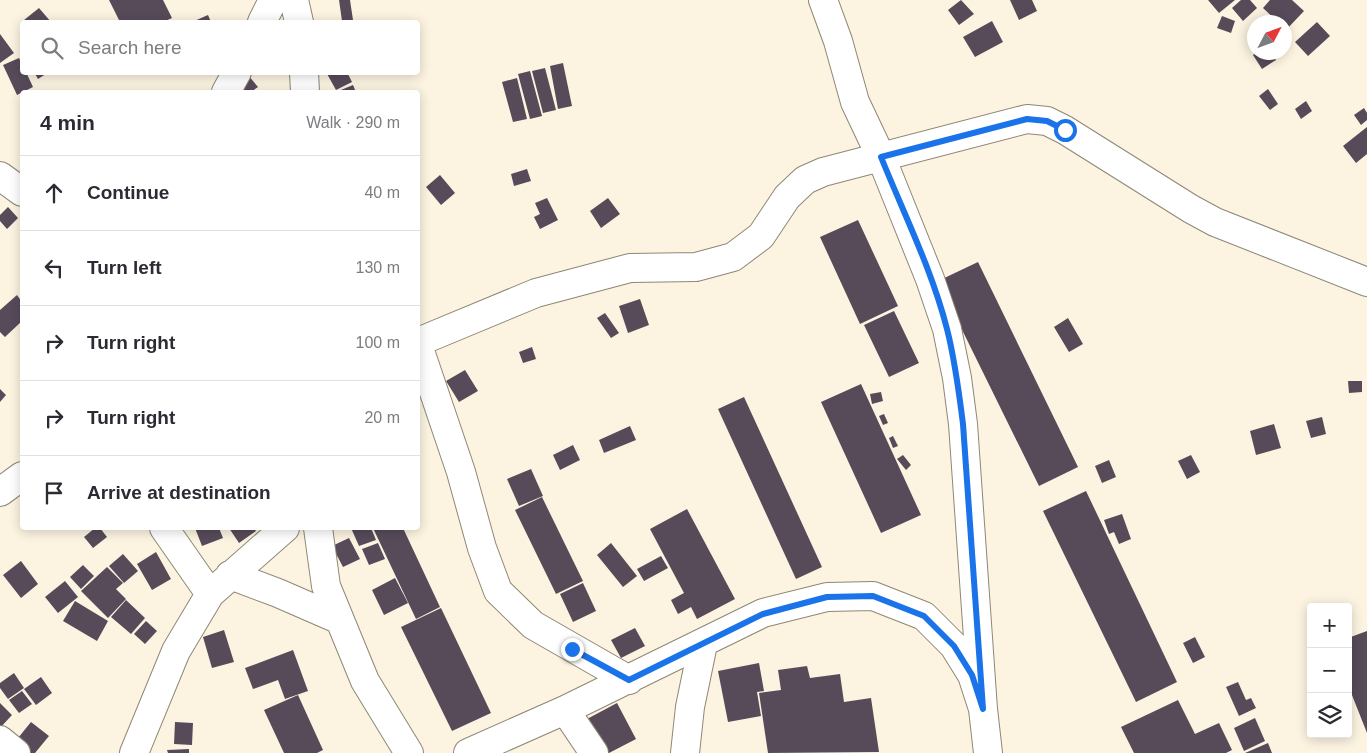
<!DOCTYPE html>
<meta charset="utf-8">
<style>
:root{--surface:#fff;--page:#f2f2f3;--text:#2b2b33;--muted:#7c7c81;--line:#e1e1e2}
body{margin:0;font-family:Arial,sans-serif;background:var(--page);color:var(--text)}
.controls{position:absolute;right:15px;bottom:15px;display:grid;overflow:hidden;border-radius:5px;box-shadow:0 2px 12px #0003}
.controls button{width:45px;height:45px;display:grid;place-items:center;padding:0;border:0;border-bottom:1px solid var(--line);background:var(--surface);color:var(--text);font:25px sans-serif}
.compass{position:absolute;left:1247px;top:15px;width:45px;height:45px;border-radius:50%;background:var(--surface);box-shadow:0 2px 12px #0003;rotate:49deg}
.stop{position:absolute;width:15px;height:15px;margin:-11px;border:4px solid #1a73e8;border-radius:50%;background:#fff}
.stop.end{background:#1a73e8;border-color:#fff;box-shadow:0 1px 5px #0008}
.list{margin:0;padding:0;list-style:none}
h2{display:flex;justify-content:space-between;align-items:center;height:65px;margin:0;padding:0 20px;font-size:21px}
h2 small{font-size:16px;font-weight:400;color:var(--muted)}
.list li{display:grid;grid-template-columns:32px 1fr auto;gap:15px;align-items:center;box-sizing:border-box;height:75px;padding:0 20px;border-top:1px solid var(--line)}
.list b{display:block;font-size:19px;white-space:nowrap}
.list em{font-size:16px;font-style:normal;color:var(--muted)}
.icon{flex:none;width:28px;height:28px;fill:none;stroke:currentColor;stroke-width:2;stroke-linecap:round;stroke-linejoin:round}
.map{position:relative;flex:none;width:1367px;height:753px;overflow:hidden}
.search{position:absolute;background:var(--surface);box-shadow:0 2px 12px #0003;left:20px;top:20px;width:400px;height:55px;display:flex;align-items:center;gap:12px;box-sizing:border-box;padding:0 18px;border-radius:5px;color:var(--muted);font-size:19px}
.panel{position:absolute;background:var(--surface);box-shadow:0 2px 12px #0003;left:20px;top:90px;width:400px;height:440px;border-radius:5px}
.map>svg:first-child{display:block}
</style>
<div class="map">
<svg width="1367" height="753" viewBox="0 0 1367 753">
<rect width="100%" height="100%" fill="#fcf4e1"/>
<path fill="#574b59" d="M109 0H163L172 18 163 22H120Z
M339 0H350L353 20 342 21Z
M961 0 974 14 959 25 948 10Z
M1010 0H1032L1037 11 1019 20Z
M1208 0H1235L1219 13Z
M1241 0H1250L1257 8 1243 21 1232 8Z
M1270 0H1292L1304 11 1286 30 1284 22H1278L1263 8Z
M39 8 51 22H26L24 20Z
M208 15 211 22H192Z
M1222 16 1235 21 1231 33 1217 28Z
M992 21 1003 42 975 57 963 37Z
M1317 22 1330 36 1308 56 1295 42Z
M0 34 14 53 0 63Z
M1257 52H1272L1276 60 1262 69 1253 55Z
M19 58 22 64V72H26L33 87 17 95 3 65Z
M563 63 572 106 558 109 550 66Z
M545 68 556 110 543 113 532 71Z
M530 71 542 116 530 119 518 74Z
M34 72H49L38 79Z
M326 72H347L352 82 336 90Z
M248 75 258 87 251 92H236Z
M517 78 527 119 513 122 502 82Z
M353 85 356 92H336Z
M1268 89 1278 104 1270 110 1259 96Z
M1306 101 1312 111 1301 119 1295 109Z
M1364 108 1367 113V120L1361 125 1354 115Z
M1367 127V154L1356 163 1343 146Z
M527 169 531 181 514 186 511 174Z
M440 175 455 193 441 205 426 187Z
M547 198 558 220 540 229 534 217 540 214 535 203Z
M608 198 620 214 601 228 590 211Z
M8 207 18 218 7 229 0 221V215Z
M858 220 898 306 860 324 820 237Z
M978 262 1078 467 1039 486 938 281Z
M17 295 22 302V321L5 337 0 332V310Z
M640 299 649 325 628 333 619 306Z
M894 311 919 363 889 377 864 325Z
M605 313 619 333 611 338 597 318Z
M1068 318 1083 344 1069 352 1054 327Z
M532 347 536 359 523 363 519 352Z
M465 370 478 391 459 402 446 381Z
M1348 381H1362V392L1349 393Z
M861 384 921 515 881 533 821 402Z
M0 389 6 395 0 402Z
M881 392 883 401 872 404 870 394Z
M744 397 822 567 796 579 718 409Z
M884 414 888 423 883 425 879 416Z
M1322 417 1326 434 1311 438 1306 421Z
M1274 424 1281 448 1256 455 1250 431Z
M630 426 636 440 604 453 599 440Z
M893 436 898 446 893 448 889 438Z
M573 445 580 460 560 470 553 455Z
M903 455 911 465 906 470 897 459Z
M1191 455 1200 472 1187 479 1178 461Z
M1109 460 1116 477 1102 483 1095 466Z
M531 469 543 496 519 506 507 479Z
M1086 491 1177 682 1136 702 1043 511Z
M542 497 583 581 556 594 515 510Z
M687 509 735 599 697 619 691 607 678 614 671 600 684 593 650 529Z
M1122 514 1131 539 1119 544 1114 532 1109 534 1104 520Z
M95 528H100L107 537 93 548 84 537Z
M195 528H219L223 538 202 546Z
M229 528H254L256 531 239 543Z
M351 528H371L376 540 359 546Z
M373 528H403L440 607 416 619Z
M349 538 360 559 343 567 332 546Z
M378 543 385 559 369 565 362 549Z
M611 543 637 576 623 587 597 555Z
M156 552 171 579 152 590 137 564Z
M123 554 138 571 124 583 109 566Z
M661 556 668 568 644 581 637 569Z
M21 561 38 584 21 598 3 575Z
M83 565 94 576 81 589 70 577Z
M107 567 123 583 116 589 126 599 108 618 81 591Z
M395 578 408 603 384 615 372 590Z
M65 581 78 597 58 613 45 597Z
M583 583 596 611 573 622 560 594Z
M126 600 145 618 131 634 111 617Z
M75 601 108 621 97 641 63 621Z
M441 608 491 713 452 731 401 627Z
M146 621 157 631 145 644 134 634Z
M635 628 645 646 621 658 611 640Z
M224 630 234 662 212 668 203 637Z
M1367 631V733L1348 685V638Z
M1195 637 1205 657 1193 663 1183 643Z
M293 650 308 691 285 699 278 680 253 689 245 668Z
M759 663 764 691 757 692 761 716 728 722 718 671Z
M807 666 810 678 840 674 844 702 871 698 879 752 768 753 759 693 781 690 778 670Z
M14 673 24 688 8 699 0 688V683Z
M41 677 52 693 36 705 24 689Z
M1238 682 1246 700 1251 698 1256 708 1239 716 1226 687Z
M22 691 32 704 19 713 9 700Z
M298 695 323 750 317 753H284L264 710Z
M1178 700 1195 734 1219 723 1232 750 1226 753H1134L1121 727Z
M0 703 12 715 0 728Z
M617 703 636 739 609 753H605L587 719Z
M1255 718 1265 741 1244 751 1234 728Z
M31 722 49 736 35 753H27L14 743Z
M175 722 193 723 192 745 174 744Z
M1268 743 1272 753H1245Z
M189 749V753H168L167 750Z"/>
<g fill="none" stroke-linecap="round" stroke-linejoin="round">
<defs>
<path id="minor" d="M294 0 299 22
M823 0 838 41 855 102 881 157 930 279 947 329 957 378 963 424 983 709
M262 22 273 0
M304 72 305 92
M226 92 237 72
M0 176 22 192
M418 342 536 293 630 268 696 267 733 257 761 236 787 197 805 180 823 172 1027 119 1047 121 1065 130 1191 209 1215 222 1367 282
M418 345 461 472 482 548 498 591 533 625 629 680
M0 492 22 476
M164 528 210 594
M318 528 326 586 365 681 409 753
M230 575 278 593 340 620
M565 710 594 753
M0 740 16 753
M134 753 176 651 210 594 285 528
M468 753 565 710 763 613 827 597 873 596 924 616 954 646 972 675 983 709 988 753
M685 753 690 707 703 644"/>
</defs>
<use href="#minor" stroke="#8e8776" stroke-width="30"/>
<use href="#minor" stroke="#fff" stroke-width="28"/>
</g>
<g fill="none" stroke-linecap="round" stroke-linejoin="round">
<path stroke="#1a73e8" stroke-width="6" d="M572 649 629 680 763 614 827 597 873 596 924 616 954 646 972 675 983 709 963 424C959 392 955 360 947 329 932 270 904 214 881 157L1027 119 1047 121 1065 130"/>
</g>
</svg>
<div class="controls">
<button>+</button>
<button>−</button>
<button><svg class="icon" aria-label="layers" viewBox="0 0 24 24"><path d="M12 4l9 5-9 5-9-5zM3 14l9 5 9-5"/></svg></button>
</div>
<svg class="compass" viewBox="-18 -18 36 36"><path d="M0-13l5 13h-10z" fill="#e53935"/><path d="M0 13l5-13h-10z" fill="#7c7c81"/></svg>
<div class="stop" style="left:1065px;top:130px"></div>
<div class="stop end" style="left:572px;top:649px"></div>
<div class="search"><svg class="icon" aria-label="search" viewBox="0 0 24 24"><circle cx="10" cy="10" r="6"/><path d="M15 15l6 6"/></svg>Search here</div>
<section class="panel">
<h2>4 min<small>Walk · 290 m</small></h2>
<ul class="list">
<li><svg class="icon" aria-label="ahead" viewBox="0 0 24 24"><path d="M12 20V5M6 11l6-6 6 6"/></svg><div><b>Continue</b></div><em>40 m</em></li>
<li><svg class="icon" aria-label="left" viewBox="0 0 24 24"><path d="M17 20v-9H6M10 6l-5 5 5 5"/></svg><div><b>Turn left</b></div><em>130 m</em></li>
<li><svg class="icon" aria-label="right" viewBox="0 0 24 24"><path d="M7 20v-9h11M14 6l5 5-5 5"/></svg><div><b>Turn right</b></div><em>100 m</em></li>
<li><svg class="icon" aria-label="right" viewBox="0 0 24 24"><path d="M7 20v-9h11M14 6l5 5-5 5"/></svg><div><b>Turn right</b></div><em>20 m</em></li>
<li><svg class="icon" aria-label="arrive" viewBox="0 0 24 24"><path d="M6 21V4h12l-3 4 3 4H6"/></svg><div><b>Arrive at destination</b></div></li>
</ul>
</section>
</div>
